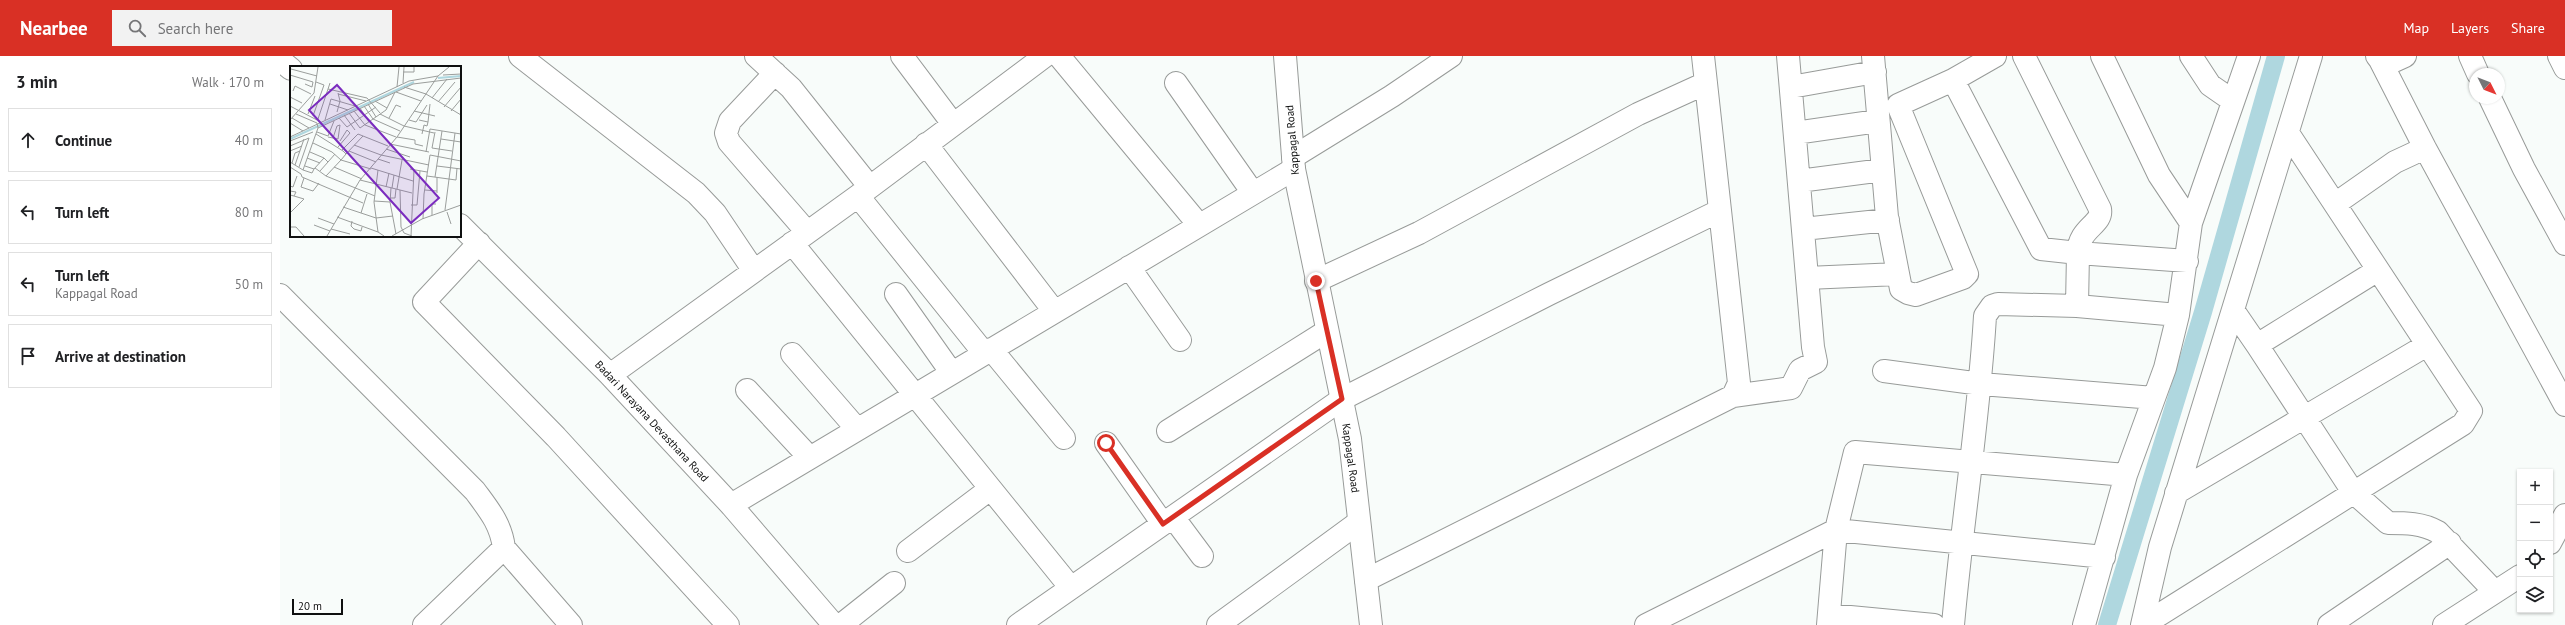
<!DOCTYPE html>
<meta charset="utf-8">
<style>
:root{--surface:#fff;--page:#f2f2f2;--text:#202124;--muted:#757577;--line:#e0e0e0;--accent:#d93025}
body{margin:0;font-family:"PT Sans",sans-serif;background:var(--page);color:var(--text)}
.controls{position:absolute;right:12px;bottom:12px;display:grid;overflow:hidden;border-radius:0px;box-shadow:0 1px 3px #0004}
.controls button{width:36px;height:36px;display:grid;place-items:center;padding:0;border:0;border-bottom:1px solid var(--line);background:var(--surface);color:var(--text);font:20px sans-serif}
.compass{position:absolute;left:2189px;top:12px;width:36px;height:36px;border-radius:50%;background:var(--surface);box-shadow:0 1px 3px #0004;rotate:132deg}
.scale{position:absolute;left:12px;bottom:10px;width:51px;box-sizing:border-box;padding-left:4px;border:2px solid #0f1010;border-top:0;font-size:11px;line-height:14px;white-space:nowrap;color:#0f1010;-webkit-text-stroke:3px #fff;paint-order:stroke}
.stop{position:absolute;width:12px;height:12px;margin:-9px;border:3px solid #d93025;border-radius:50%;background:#fff}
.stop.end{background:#d93025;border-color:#fff;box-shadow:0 1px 4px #0008}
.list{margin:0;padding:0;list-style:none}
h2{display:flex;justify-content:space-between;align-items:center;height:52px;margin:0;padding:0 16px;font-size:17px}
h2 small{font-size:13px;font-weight:400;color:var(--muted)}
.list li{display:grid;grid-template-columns:26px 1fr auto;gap:12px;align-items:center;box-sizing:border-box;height:64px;margin:0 8px 8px;padding:0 8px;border:1px solid var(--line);border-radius:0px}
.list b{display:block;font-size:15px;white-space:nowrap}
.list p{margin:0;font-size:13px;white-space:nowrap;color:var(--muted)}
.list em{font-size:13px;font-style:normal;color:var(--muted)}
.icon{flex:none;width:22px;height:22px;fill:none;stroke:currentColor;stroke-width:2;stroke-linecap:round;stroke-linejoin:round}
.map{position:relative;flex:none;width:2285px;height:569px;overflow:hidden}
header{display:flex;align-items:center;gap:24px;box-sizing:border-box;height:56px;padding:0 20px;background:var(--accent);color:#fff}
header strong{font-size:19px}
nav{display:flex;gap:22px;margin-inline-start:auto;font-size:14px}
.search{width:280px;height:36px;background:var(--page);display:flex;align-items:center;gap:10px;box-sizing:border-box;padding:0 14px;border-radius:0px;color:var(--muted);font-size:15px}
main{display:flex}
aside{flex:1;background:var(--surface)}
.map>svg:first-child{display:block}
</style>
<header>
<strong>Nearbee</strong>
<div class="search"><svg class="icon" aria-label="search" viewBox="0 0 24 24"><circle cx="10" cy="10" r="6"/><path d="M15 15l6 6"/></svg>Search here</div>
<nav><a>Map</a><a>Layers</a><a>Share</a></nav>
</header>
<main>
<aside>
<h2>3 min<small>Walk · 170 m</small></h2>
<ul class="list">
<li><svg class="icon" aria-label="ahead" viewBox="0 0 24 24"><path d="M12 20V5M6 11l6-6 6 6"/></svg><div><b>Continue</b></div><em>40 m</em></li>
<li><svg class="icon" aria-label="left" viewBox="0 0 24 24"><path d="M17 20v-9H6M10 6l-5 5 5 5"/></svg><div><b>Turn left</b></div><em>80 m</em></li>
<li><svg class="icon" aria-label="left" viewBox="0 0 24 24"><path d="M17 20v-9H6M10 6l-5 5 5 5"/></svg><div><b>Turn left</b><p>Kappagal Road</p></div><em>50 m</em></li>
<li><svg class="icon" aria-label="arrive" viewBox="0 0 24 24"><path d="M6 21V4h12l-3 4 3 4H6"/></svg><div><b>Arrive at destination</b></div></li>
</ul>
</aside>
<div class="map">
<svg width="2285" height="569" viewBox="0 0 2285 569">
<rect width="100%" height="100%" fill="#f8fcfa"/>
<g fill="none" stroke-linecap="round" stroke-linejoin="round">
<path stroke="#afd7df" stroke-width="18" d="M1827 569 1923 256 1996 0"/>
<defs>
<path id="minor" d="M240 0 416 137 435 157 474 215
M476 0 511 32 589 130
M622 0 673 68
M779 0 919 169
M1593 0 1607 161 1621 233 1628 237 1636 239 1683 222 1687 218 1618 49 1673 24
M1715 0 1673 24 1761 193 1798 197C1799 171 1823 169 1820 153L1744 0
M1822 0 1879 119 1911 167
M1911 0 1930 29 1953 45
M2097 0 2100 4 2114 5 2125 0
M2190 0 2198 18
M2279 0 2285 12
M0 4 11 13
M2100 4 2145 92 2285 349
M495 17 450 65 446 77 449 86 527 176
M896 27 973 137
M1511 31 1595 16
M2210 42 2244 113 2285 188
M1515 77 1598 65
M646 88 774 255
M1013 101 1112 40 1171 0
M1519 125 1603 114
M578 140 704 297
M2055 148 2115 106 2145 92
M180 169 330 319 451 449 554 569
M1523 173 1608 164
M199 187 144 246 276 381 448 569
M512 187 791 532
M849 211 900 284
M1527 222 1618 218
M1036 225 1139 177 1358 58 1426 27
M616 238 671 316
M0 239 195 435C209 454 221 468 224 492L291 569
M1797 250 1798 197 1907 205
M1953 254 1977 289 2098 214
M1977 289 2073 436 2108 467C2126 467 2142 467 2158 476L2215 536
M711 293 784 382
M512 298 577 373
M1604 315 1701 328 1874 342
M330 319 578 140 765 0
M467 334 529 401
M1453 340 1511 332 1520 314 1536 306 1533 291 1508 0
M888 375 1047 275
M826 387 883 468
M1896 437 2147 289
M451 449 1014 113
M893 461 922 500
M2270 487 2285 459
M628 495 710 433
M1086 524 1453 340 1459 327 1423 0
M1866 557 1879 559 2183 368 2191 355 2008 77
M1549 559 1654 569
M144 569 224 492
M561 569 614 527
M738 569 1062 343 1269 238 1439 155
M938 569 1079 466
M1366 569 1556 474 1824 501
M1548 569 1556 474 1575 396 1846 419
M1673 569C1682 466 1699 363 1705 260L1712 250 1718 248 1797 250 1898 259
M1804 569 1846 419 1885 312 1898 259 1911 167 1969 0
M1862 569 1880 491 2031 0
M2049 569 2170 487
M2164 569 2240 520"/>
<path id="major" d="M1005 0 1014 113 1070 383 1091 569"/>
</defs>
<use href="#minor" stroke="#989b99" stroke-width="24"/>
<use href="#major" stroke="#989b99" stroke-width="24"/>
<use href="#minor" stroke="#fff" stroke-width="22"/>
<use href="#major" stroke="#fff" stroke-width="22"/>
</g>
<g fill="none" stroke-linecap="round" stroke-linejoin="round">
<path stroke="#d93025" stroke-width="5" d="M826 387 883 468 1062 343 1036 225"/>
</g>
<g text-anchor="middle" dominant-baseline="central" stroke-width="3" stroke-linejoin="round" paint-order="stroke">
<g font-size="11" fill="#0f1010" stroke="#fff">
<text transform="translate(1012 84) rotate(-95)">Kappagal Road</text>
<text transform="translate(372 365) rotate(47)">Badari Narayana Devasthana Road</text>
<text transform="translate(1071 402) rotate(82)">Kappagal Road</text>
</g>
</g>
<g transform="translate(10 10)">
<rect width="171" height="171" fill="#f8fcfa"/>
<path fill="none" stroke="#afd7df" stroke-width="2" d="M148 12 171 10M0 73 124 16"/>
<path fill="none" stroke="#9b9e9c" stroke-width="1" d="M1 3 27 10M113 6H124V1M0 9 23 16 22 21 15 18M153 9 171 8M113 17 114 1M107 21 109 1M114 21 136 28 171 49M38 23 77 32 90 47M3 25 5 20 21 28M106 26 131 35M48 28 76 35M0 31 12 37M142 32 157 13M85 35 97 42M148 36 165 16M40 38 58 44M78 38 86 51M0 40 27 54M74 40 83 53 110 65M154 41 171 21M70 42 79 56M64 45 75 59 106 71M124 45 145 50M161 45 171 33M47 46 50 35 48 27M59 47 70 62 96 44 105 26M18 48 25 30M90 48 114 60 144 67M54 49 65 64M23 50 34 19 26 16M2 52 19 62M49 52 57 61 86 41M99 52 106 39 111 41M28 53 40 17M0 54 24 27 28 1M35 54 41 33 65 40M119 54 126 56 137 39M129 54 138 56 137 60 134 59 132 68M138 56 140 38M0 57 13 65M28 62 123 18 171 12M27 66 38 70 44 55M145 66 142 82 162 85M26 68 53 85 56 88 51 94 81 103M0 71 119 15 148 10M38 71 48 73 50 59M107 71 125 74V78L133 80M43 72 47 60 50 59M151 73 171 76M0 75 23 66M50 75 57 64M23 77 42 86 51 94 36 110 25 102M100 78 139 86M64 79 91 89 139 99M0 80 19 72 9 101M48 81 60 67 57 64M96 83 120 91M52 84 68 68 73 70M0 85 12 80M59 85 86 96M20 86 34 92 24 103M136 86 140 63 171 68M56 88 73 70 98 80M17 92 30 97M34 92 38 96 45 88M88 93 100 97M0 96 13 104 28 62 27 57 6 48M2 97 5 87 10 85M5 99 14 73M147 100 171 103M0 101 11 108 12 111 73 137M44 101 72 113M81 102 123 115M120 103 137 106M13 104 22 107 24 103 15 100M88 104 84 136 88 166 94 170M30 105 38 96M36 110 85 130M137 110 166 114 167 102M145 111 152 65M14 112 11 121 23 125 29 117M70 114 122 127M0 120 3 121 7 110M96 121 99 107M101 122 100 136 106 168M102 122 104 109M107 123 112 94M110 124 111 161 114 167 122 170M135 124 147 125M0 125 6 126 4 130 0 129M147 127V111M171 127V144M100 132H105L106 123M84 135 100 136M121 139H127L130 105M53 141 86 152 103 150M155 144 165 67M157 146 161 158M0 147 14 133 4 130M71 147 77 128M142 149V138H146M47 151 88 166M28 152 44 158M133 153 134 128 140 89 171 95M62 155 61 160 64 163 71 165 72 161M24 159 40 165M0 161H6L14 170M41 163 60 168M37 170 70 114 107 71 148 10 159 1M102 170 132 153 171 139M121 170 124 104"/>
<path fill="#7b2cbf" fill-opacity="0.15" stroke="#7b2cbf" stroke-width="2" d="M47 19 149 132 121 157 19 44Z"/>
<rect width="171" height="171" fill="none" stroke="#0f1010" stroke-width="2"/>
</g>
</svg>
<div class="controls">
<button>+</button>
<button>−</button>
<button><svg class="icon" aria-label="locate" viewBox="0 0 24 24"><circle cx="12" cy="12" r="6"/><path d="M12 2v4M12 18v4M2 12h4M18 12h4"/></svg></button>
<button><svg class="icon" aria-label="layers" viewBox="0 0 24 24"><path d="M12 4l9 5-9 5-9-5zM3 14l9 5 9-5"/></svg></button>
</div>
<svg class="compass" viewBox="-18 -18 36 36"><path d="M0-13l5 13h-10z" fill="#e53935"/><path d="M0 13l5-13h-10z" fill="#757577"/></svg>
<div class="scale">20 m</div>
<div class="stop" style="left:826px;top:387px"></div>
<div class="stop end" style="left:1036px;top:225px"></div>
</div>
</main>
